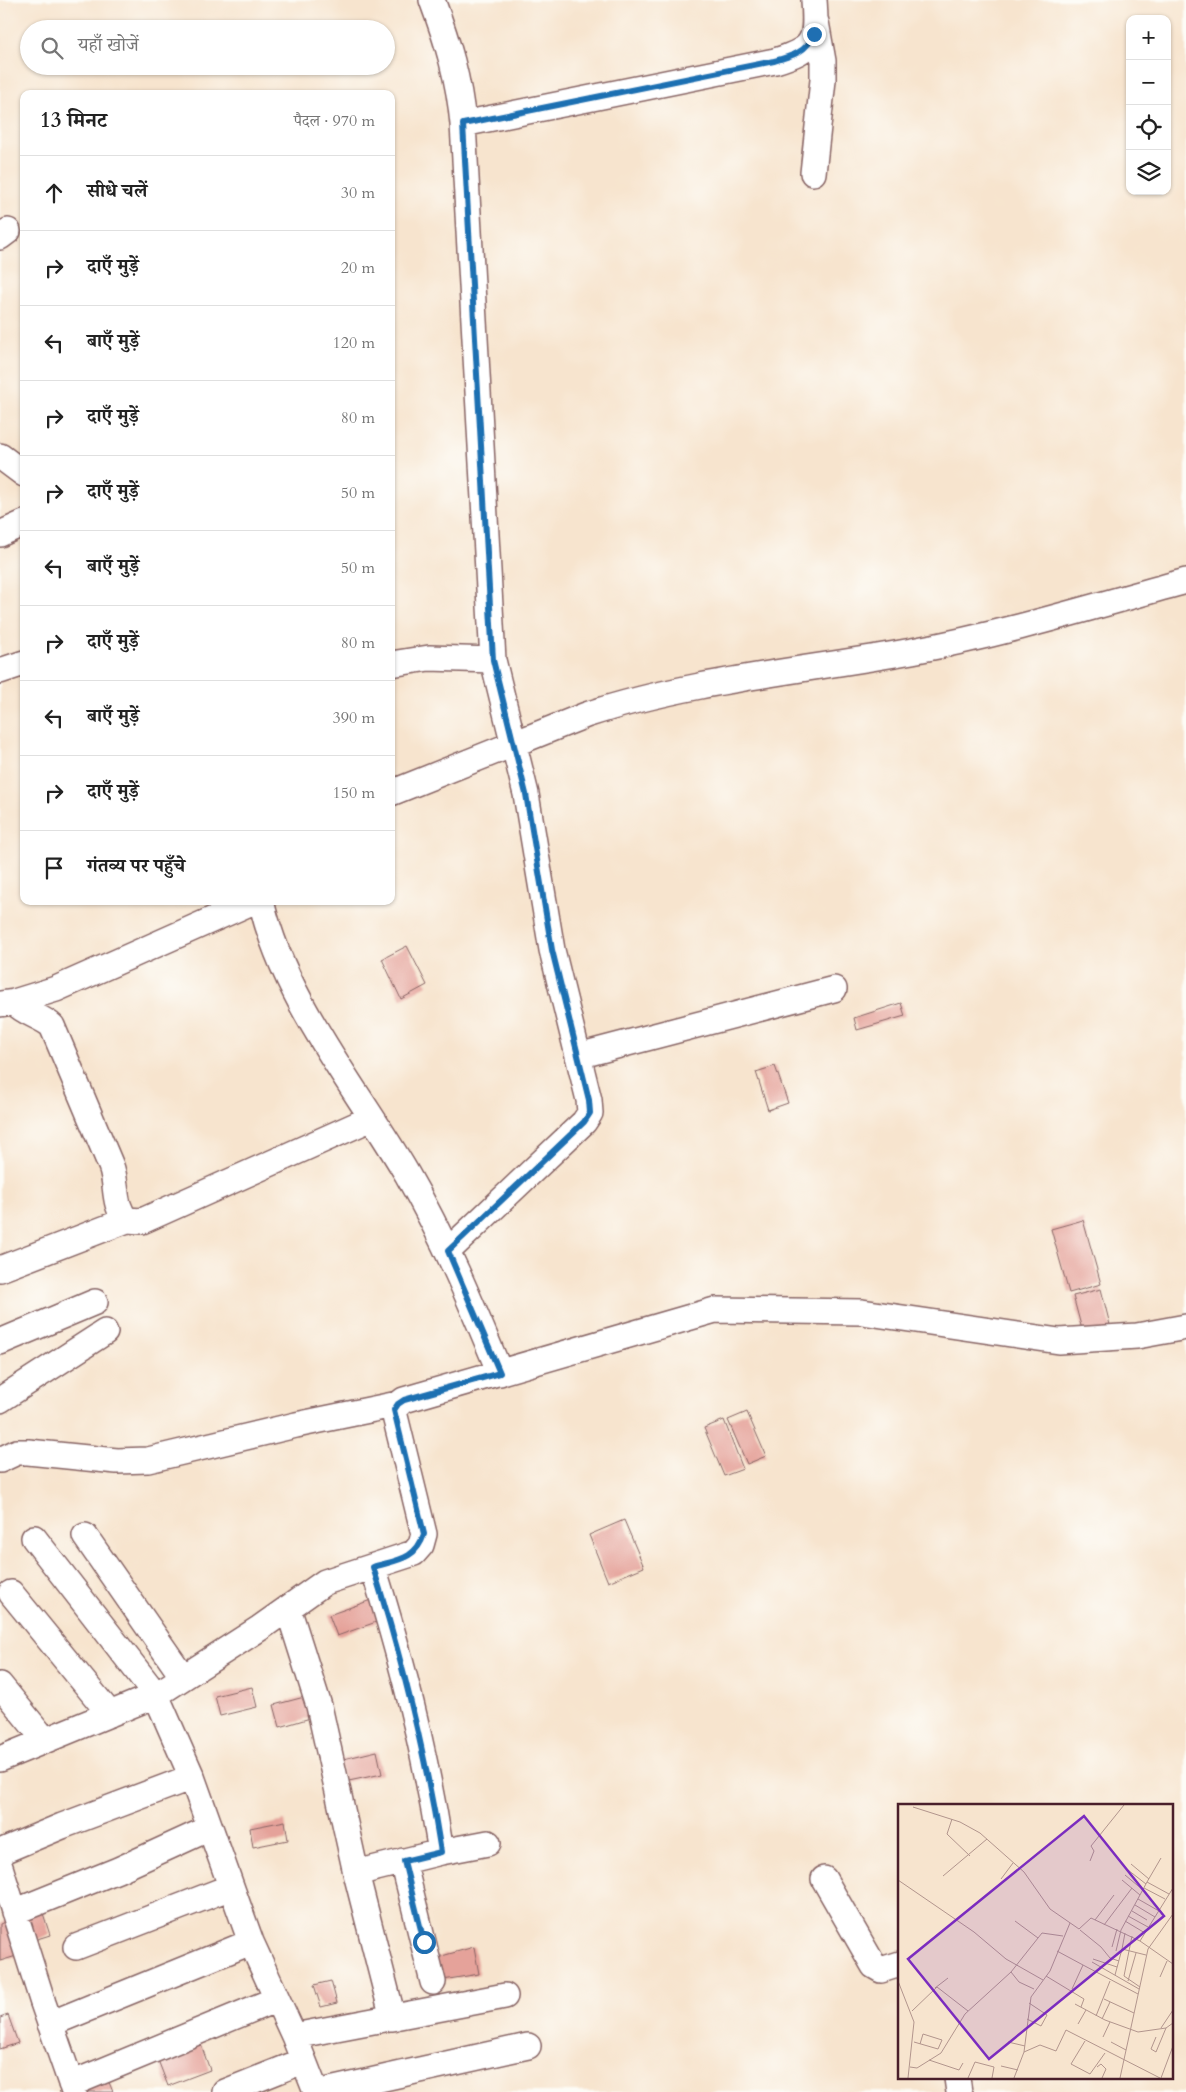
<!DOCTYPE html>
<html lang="hi">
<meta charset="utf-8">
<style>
:root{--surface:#fff;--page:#f2f2f2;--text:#222;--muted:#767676;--line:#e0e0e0}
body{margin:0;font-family:Cardo,"Noto Serif Devanagari",serif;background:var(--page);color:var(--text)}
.controls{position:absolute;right:15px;top:15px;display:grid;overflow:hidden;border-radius:10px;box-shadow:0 1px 4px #0004}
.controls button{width:45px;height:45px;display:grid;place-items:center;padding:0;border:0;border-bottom:1px solid var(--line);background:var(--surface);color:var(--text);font:25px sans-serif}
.stop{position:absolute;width:15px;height:15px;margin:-11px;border:4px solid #1f6fb2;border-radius:50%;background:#fff}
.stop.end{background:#1f6fb2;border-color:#fff;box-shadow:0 1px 5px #0008}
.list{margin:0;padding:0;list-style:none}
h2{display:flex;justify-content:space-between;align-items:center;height:65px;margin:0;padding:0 20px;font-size:21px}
h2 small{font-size:16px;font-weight:400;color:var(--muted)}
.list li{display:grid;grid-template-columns:32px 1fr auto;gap:15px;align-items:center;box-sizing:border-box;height:75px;padding:0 20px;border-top:1px solid var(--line)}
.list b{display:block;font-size:19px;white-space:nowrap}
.list em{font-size:16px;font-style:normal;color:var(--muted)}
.icon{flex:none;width:28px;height:28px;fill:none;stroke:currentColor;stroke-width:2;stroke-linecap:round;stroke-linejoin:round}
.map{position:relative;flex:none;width:1186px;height:2092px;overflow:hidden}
.search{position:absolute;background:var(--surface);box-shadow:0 1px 4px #0004;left:20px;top:20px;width:375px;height:55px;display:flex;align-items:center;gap:12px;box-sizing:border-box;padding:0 18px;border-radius:28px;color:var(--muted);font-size:19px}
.panel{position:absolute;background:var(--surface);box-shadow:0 1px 4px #0004;left:20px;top:90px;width:375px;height:815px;border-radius:10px}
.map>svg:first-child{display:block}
</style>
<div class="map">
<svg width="1186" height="2092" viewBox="0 0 1186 2092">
<rect width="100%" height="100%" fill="#fdfcf7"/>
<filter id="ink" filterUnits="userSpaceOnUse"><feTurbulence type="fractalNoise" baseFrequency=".02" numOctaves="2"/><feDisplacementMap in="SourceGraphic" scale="10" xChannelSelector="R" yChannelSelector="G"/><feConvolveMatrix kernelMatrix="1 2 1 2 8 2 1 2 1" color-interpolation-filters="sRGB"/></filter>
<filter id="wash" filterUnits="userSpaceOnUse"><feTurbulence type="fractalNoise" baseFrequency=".0096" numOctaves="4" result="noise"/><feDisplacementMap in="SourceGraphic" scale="20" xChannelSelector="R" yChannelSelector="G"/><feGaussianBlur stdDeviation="1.12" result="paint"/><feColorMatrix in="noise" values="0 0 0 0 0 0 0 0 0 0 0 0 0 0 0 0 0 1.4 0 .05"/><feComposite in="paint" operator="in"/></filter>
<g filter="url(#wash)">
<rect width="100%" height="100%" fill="#f7e4ce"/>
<g id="blocks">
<path fill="#e5a29a" d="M407 946 427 985 401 999 382 959Z
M901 1003 905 1016 857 1030 854 1018Z
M775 1066 788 1103 768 1110 756 1072Z
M1083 1220 1101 1284 1069 1293 1051 1229Z
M1101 1289 1111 1329 1084 1337 1073 1296Z
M747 1412 766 1456 747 1464 728 1420Z
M724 1420 743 1469 724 1476 704 1428Z
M624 1520 644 1567 608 1582 589 1535Z
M371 1600 379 1621 337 1636 329 1615Z
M252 1687 257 1707 220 1716 215 1696Z
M312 1695 317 1716 280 1727 274 1705Z
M377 1751 382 1774 344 1782 339 1760Z
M285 1821 288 1840 253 1847 250 1828Z
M41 1907 50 1935 31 1941 22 1913Z
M11 1919 23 1954 0 1961V1924Z
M474 1947 479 1974 437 1981 431 1959Z
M331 1981 337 2003 321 2007 314 1985Z
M8 2015 18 2043 0 2049V2018Z
M199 2039 210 2070 168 2086 156 2055Z
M106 2075 113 2092H82Z"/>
</g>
</g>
<g filter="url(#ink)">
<use href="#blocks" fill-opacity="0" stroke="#876464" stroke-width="1"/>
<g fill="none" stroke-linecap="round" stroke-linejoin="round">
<defs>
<path id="minor" d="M432 0C448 43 459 79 463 124L493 660 526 794 552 950 589 1100 590 1113 584 1122 448 1251
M463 124 775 61C815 49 817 41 814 0
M813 173 823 80V61L816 22
M0 237 8 231
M0 456 24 474
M0 534 24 523
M391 664 429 658 493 660
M0 671 24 663
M391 793 586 715C692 680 803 671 912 651 1004 634 1095 606 1186 581
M261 901C285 1003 355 1085 407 1174 444 1238 472 1305 500 1373
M14 1002C25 1014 41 1016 52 1026L111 1166C118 1184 112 1205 127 1220L142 1221 372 1118
M0 1004 14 1002 56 989 254 901
M578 1056 834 989
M0 1269 127 1220
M0 1342 95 1302
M0 1400 105 1332
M0 1460 17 1452H28L117 1461 148 1460 296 1425 398 1404
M85 1536 183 1677
M34 1538 156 1695 192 1777 251 1942 294 2036 316 2092
M373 1567C402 1660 426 1755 441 1852
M11 1593 110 1714
M288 1608 319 1706 356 1873 393 2018
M0 1685 45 1740
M0 1759 156 1695 260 1628 325 1582 414 1553 421 1545 424 1534 395 1416C394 1408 397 1405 404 1400L715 1310 862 1312 1059 1341 1137 1336 1186 1327
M0 1852 62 1826 192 1777
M403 1861 433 1982
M0 1867 43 2003 74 2092
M356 1873 441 1852 488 1843
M824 1879 874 1966 881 1970 900 1964
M14 1912 118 1870 210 1828
M76 1947 231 1887
M50 2024 251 1942
M294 2036 505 1996
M957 2078 959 2092
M71 2084 277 1999
M225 2092 303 2061
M321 2092 528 2046"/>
</defs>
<use href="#minor" stroke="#876464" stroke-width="28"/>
<use href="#minor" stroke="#fff" stroke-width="25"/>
</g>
</g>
<g fill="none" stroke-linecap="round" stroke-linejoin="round" filter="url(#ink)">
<path stroke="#1f6fb2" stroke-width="6" d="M424 1942 404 1861 441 1852C426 1755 402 1660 373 1567 396 1560 416 1560 424 1534L394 1410 398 1404 404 1400 500 1373 448 1251 584 1122 590 1113 589 1100 552 950 526 794 493 660 463 124 774 61C792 56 807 52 814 34"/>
</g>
<g transform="translate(898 1804)">
<rect width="275" height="275" fill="#f7e4ce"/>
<path fill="none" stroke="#b2958d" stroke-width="1" d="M15 3 62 18 82 29 126 68 152 105 181 125 193 114 242 137 275 160M54 15 49 30 72 52M192 57 196 47 193 42 226 1M233 60 251 75M230 66 248 80M227 71 245 86M45 72 89 35M103 75 115 59M0 76 76 128 108 155 145 176M224 76 242 91M249 78 263 54M246 84 267 95M240 95 261 107M237 101 257 113M234 107 249 116M230 112 250 123M197 116 216 91M117 117 140 134M227 117 247 129M206 121 234 84M182 126 203 143 212 154 221 157M234 132 226 172 242 183M242 137 275 84M214 143 219 125M224 145 227 129M159 147 185 161 174 185M218 147 223 126 249 78 271 90M195 155 219 163M194 158 241 185M185 161 240 190M113 168 121 178 136 185M217 171 224 145 248 151M148 172 186 195 183 203M262 173 269 157M0 177 16 218 10 274M230 177 238 149M37 184 50 174M206 195 236 209M177 200 207 216 240 228 268 224 275 219M14 207 39 183 70 207M198 212 212 177M129 215 143 222 149 211 131 199M204 215 212 198M180 220 188 206M263 224 275 206M205 233 212 218M258 233 253 245 258 248 268 224M187 237 173 260 192 270 207 249M16 238 40 245 44 236 25 230 22 240M110 238 127 242M213 238 228 246M126 248 142 241 158 247 168 226 262 274M31 256 61 266 65 259M103 262 120 266M12 263 19 264 43 249 67 210 113 168 144 129 165 132M199 263 203 260 208 265 204 274M70 274 77 258 96 263 94 274M116 274 126 248 133 193 152 167 172 119M222 274 250 145 275 110M263 274 275 242"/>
<path fill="#7b2cbf" fill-opacity="0.15" stroke="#7b2cbf" stroke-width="2.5" d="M186 12 266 112 91 255 10 155Z"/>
<rect width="275" height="275" fill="none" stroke="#4a1f2b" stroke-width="2.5"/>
</g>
</svg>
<div class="controls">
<button>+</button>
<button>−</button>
<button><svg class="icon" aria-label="locate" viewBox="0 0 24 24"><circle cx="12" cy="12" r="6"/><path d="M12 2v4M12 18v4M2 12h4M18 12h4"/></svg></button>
<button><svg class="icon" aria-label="layers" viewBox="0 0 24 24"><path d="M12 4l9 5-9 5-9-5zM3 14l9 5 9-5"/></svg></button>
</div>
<div class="stop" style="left:424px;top:1942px"></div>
<div class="stop end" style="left:814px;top:34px"></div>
<div class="search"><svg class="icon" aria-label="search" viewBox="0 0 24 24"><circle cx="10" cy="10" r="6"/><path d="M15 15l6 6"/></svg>यहाँ खोजें</div>
<section class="panel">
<h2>13 मिनट<small>पैदल · 970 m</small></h2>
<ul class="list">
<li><svg class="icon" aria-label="ahead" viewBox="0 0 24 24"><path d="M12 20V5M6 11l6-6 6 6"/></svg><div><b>सीधे चलें</b></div><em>30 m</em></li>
<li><svg class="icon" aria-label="right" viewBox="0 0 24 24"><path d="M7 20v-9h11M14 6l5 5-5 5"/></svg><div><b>दाएँ मुड़ें</b></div><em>20 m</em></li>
<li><svg class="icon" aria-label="left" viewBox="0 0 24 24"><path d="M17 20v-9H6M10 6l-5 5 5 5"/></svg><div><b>बाएँ मुड़ें</b></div><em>120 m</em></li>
<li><svg class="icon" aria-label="right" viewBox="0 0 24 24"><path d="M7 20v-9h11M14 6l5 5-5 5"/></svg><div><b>दाएँ मुड़ें</b></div><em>80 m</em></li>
<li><svg class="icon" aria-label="right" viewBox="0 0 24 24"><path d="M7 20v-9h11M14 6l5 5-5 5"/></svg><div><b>दाएँ मुड़ें</b></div><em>50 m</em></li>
<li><svg class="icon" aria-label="left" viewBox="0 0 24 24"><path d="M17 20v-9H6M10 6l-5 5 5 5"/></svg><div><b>बाएँ मुड़ें</b></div><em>50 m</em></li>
<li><svg class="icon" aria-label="right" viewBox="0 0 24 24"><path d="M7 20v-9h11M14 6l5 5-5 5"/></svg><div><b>दाएँ मुड़ें</b></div><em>80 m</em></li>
<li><svg class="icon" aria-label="left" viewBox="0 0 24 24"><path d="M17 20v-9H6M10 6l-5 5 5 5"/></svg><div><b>बाएँ मुड़ें</b></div><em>390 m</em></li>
<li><svg class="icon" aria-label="right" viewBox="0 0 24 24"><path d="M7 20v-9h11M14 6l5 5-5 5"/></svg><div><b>दाएँ मुड़ें</b></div><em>150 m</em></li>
<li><svg class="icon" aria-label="arrive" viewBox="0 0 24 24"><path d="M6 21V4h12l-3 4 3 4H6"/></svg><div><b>गंतव्य पर पहुँचे</b></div></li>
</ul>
</section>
</div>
